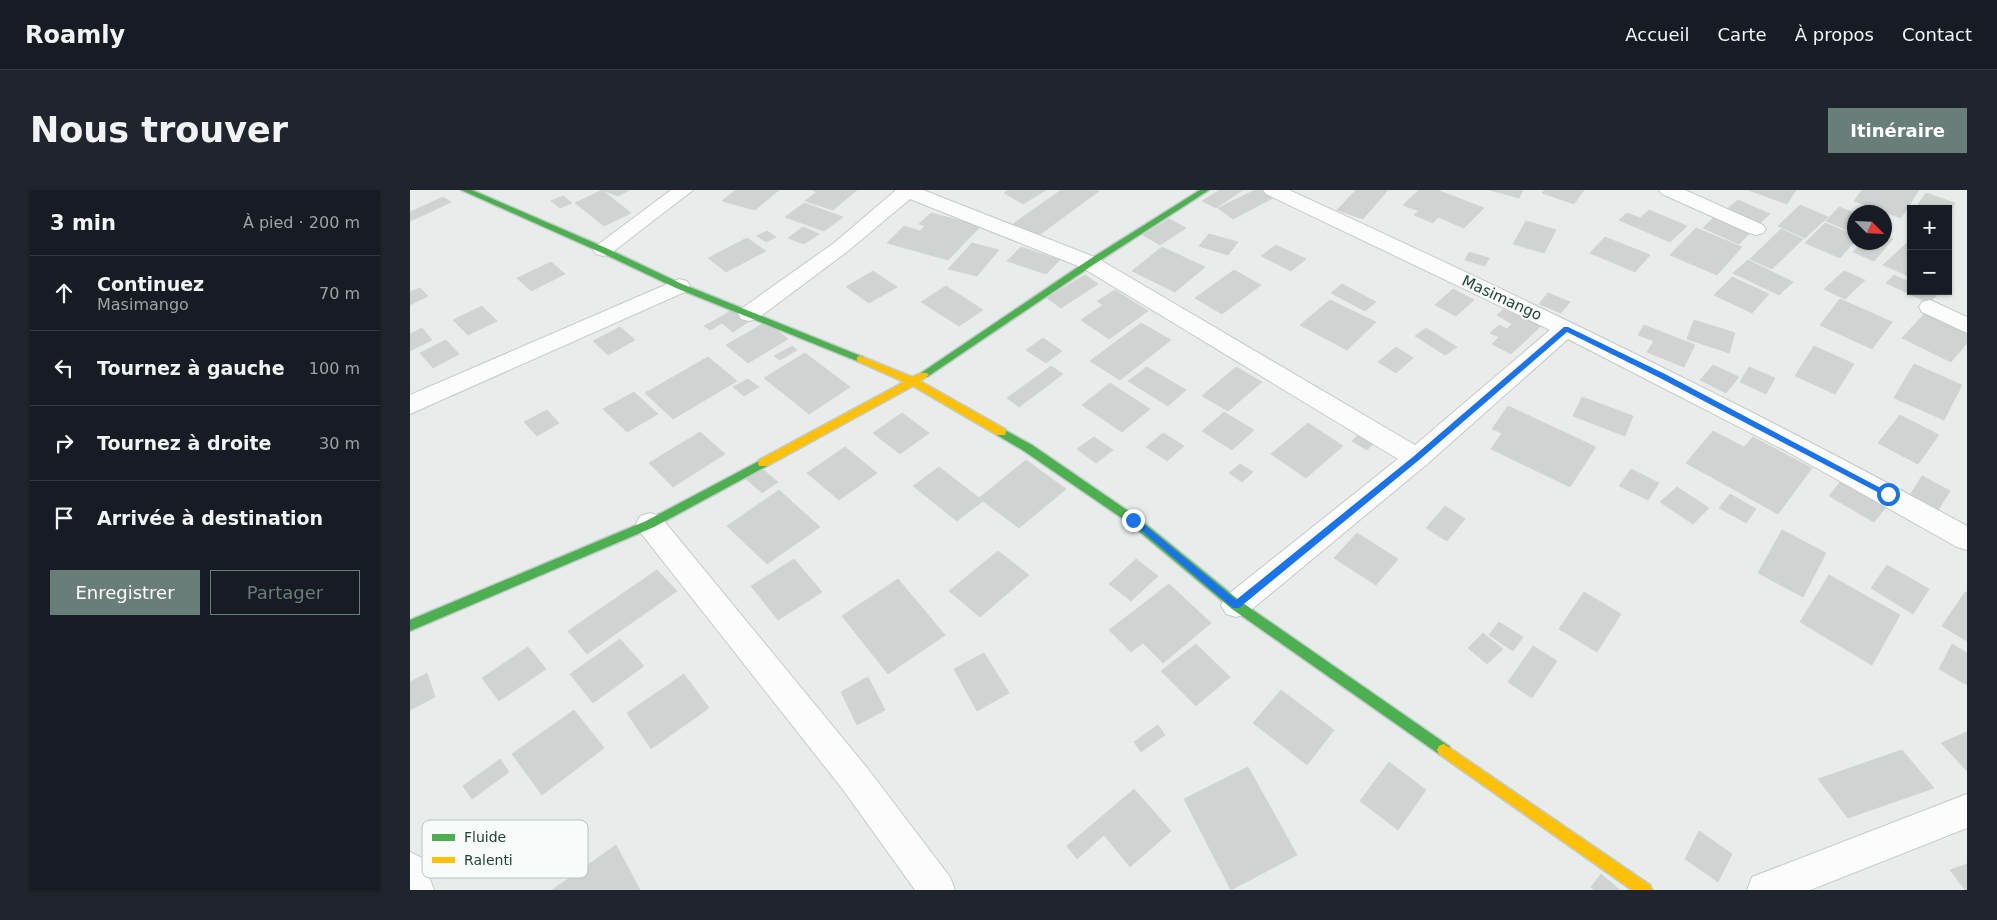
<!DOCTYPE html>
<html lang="fr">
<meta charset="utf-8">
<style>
:root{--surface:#171b24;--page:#20242c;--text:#f1f3f6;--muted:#9ea1a6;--line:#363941;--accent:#697e78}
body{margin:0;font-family:"DejaVu Sans",sans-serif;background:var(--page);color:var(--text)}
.controls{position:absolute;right:15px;top:15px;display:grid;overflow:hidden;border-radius:0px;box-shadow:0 1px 4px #0004}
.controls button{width:45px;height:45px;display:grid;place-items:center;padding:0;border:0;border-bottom:1px solid var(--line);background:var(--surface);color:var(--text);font:25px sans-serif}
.compass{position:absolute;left:1437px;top:15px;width:45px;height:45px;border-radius:50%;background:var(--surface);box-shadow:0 1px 4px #0004;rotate:114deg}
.stop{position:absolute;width:15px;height:15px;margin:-11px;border:4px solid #1a73e8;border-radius:50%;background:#fff}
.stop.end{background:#1a73e8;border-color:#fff;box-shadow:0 1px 5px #0008}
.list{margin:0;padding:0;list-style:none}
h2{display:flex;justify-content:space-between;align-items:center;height:65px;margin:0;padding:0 20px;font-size:21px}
h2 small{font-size:16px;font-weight:400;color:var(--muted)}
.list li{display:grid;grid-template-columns:32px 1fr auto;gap:15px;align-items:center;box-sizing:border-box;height:75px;padding:0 20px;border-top:1px solid var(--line)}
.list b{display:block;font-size:19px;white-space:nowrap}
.list p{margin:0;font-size:16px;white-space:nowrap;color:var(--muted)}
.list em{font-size:16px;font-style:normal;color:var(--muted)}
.actions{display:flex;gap:10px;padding:15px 20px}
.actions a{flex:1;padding:11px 0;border:1px solid var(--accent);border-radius:0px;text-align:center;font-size:18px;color:var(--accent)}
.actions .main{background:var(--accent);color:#fff}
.icon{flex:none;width:28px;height:28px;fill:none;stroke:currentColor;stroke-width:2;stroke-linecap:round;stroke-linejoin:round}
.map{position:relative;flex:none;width:1557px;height:700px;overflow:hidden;border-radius:0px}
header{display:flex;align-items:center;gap:30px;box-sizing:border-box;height:70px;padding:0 25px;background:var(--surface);border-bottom:1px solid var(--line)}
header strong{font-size:24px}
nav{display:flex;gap:28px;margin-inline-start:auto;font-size:18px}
.intro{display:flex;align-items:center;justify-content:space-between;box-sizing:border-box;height:120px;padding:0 30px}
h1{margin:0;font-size:35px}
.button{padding:12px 22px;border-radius:0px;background:var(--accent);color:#fff;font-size:18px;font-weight:700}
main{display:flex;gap:30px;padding:0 30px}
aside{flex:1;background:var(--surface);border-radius:0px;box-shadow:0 1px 4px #0004}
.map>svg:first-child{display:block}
</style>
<header>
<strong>Roamly</strong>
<nav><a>Accueil</a><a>Carte</a><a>À propos</a><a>Contact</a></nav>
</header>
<div class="intro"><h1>Nous trouver</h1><a class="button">Itinéraire</a></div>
<main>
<aside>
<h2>3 min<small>À pied · 200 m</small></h2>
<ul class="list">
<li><svg class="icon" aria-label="ahead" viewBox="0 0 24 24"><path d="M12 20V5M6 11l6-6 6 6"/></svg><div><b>Continuez</b><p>Masimango</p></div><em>70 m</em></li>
<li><svg class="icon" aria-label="left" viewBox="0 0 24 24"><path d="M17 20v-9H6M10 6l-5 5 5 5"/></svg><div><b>Tournez à gauche</b></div><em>100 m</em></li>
<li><svg class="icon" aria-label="right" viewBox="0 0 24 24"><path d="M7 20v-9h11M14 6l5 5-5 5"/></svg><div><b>Tournez à droite</b></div><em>30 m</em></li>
<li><svg class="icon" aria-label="arrive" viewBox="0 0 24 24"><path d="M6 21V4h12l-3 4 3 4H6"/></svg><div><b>Arrivée à destination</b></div></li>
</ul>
<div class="actions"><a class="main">Enregistrer</a><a>Partager</a></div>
</aside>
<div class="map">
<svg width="1557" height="700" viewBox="0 0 1557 700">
<rect width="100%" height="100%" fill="#e8edeb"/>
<path fill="#cfd4d2" stroke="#d1d6d4" d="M192 0H219L208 6Z
M192 0 221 23 194 36 165 13Z
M326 0H369L345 20 312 11Z
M402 0H447L423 20 395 11 407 2Z
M599 0H636L613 14 594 3Z
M651 0 689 1 625 48 600 36Z
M810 0H833L806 18 792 11Z
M845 0H850L863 8 823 29 808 18Z
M946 0H978L953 29 927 20Z
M1009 0H1027L1074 18 1054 38 1028 27 1023 33 1004 25 1009 21 993 15Z
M1080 0H1113L1109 8Z
M1135 0H1174L1164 14 1132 3Z
M1338 0H1386L1377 14Z
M1452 0H1509L1491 28 1444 11Z
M1516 3 1545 13 1539 25 1538 19H1521L1508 14Z
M153 6 162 13 150 18 141 11Z
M33 7 41 12 16 24 9 18Z
M1328 10 1360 24 1350 33 1318 18Z
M394 13 433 27 414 41 375 27Z
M1390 15 1418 27 1395 48 1368 36Z
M1429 17 1444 23V43L1416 31Z
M9 18 16 24 0 31V22Z
M1239 20 1277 36 1260 52 1209 30 1217 23 1230 28Z
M521 23 571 36 538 70 477 53 494 36 510 41 515 36 509 34Z
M1304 27 1340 43 1329 54 1293 38Z
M759 29 776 38 750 55 733 45Z
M1116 31 1146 40 1134 63 1103 54Z
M1415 33 1444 45V52L1430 68 1395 53Z
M393 37 409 44 394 54 378 48Z
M1286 38 1332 57 1307 85 1260 65Z
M1371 39 1393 49 1362 79 1340 69Z
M357 41 366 47 356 52 347 46Z
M799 44 828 52 818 65 789 56Z
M1474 45 1483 49 1464 71 1443 62 1452 52H1474Z
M1195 47 1240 65 1225 82 1180 63Z
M337 48 356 61 316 82 298 68Z
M1499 51 1501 52V87L1473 75Z
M562 53 589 60 567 86 538 79Z
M866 55 896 69 881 81 851 66Z
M611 57 650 70 636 84 597 71Z
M752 57 795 77 765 102 722 81Z
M1059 62 1079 68 1075 76 1055 70Z
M1338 70 1383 92 1369 105 1323 83Z
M141 72 155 84 121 101 107 88Z
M824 80 851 95 812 124 785 108Z
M463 81 487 97 459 113 436 97Z
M1434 81 1455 90 1435 109 1414 99Z
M675 85 688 94 651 118 637 108Z
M1484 85 1501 93V101H1518L1527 105 1519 113 1476 93Z
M1322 87 1359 104 1342 123 1304 105Z
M932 94 966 112 955 121 921 103Z
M536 96 573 120 549 136 511 112Z
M10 98 18 106 0 115V102Z
M1043 99 1064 110 1046 126 1025 115Z
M705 100 738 121 699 149 671 130 693 115 687 111Z
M1138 103 1160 112 1151 123 1129 114Z
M1430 109 1482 132 1462 159 1410 135Z
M920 110 966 132 937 160 890 135Z
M72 116 87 131 58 145 43 130Z
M1095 118 1131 136 1101 164 1082 154 1089 147 1080 143 1089 135 1097 139 1102 134 1087 125Z
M322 120 338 132 323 142 307 129Z
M1517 121 1557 140V153L1541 172 1492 148Z
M307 129 312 133 300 140 294 136Z
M1284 130 1325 143 1319 163 1277 149Z
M356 132 378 149 338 173 316 155Z
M731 133 761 150 710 190 680 171Z
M1234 135 1285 155 1274 177 1237 162 1244 151 1228 145Z
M210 137 225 150 198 165 183 151Z
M12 138 22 150 0 161V144Z
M1016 138 1047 157 1035 165 1005 146Z
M633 148 652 161 636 173 616 160Z
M36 150 49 164 23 178 10 163Z
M382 156 387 160 370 170 364 166Z
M1404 156 1444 174 1425 204 1385 186Z
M986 157 1003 168 986 183 968 172Z
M395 163 440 197 399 224 354 188Z
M298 167 327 191 263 229 235 203Z
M1504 174 1552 195 1534 230 1484 208Z
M1303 175 1329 187 1316 203 1290 190Z
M641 176 653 184 609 217 597 208Z
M737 177 776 200 758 216 718 191Z
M826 177 852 192 818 221 792 206Z
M1339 177 1365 188 1356 204 1330 192Z
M338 189 349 197 334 206 323 197Z
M700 193 740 219 712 242 672 215Z
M224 202 248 224 217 242 193 219Z
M1172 207 1223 226 1215 246 1163 226Z
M1098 216 1186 257 1160 297 1081 259 1092 243 1082 239Z
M137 220 149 233 127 246 114 232Z
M814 222 844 240 822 260 792 241Z
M492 223 519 243 490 264 463 243Z
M1490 225 1529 245 1508 274 1468 253Z
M898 233 933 256 896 288 861 264Z
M952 241 967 250 957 260 942 251Z
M1303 241 1334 257 1343 247 1402 278 1368 324 1276 273Z
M290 242 315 264 263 297 239 273Z
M753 243 774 256 757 271 736 257Z
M684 247 703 260 686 273 667 259Z
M435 257 467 283 429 310 397 283Z
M616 270 656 299 609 338 569 308Z
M830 274 843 282 832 292 819 283Z
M350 277 368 292 352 303 334 287Z
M529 277 573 311 547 331 503 296Z
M1221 279 1249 293 1238 310 1209 296Z
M1512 286 1540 301 1528 320 1500 305Z
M1432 290 1477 316 1464 332 1419 306Z
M1267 297 1299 318 1283 334 1250 312Z
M369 300 410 337 357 374 317 336Z
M1320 304 1346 319 1336 333 1309 318Z
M1035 316 1055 329 1037 351 1016 338Z
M1372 340 1416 363 1393 407 1348 383Z
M947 343 988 369 966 395 924 368Z
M588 361 619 385 570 427 539 401Z
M384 369 412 402 368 430 341 396Z
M726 369 748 386 721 411 699 394Z
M1477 375 1519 399 1503 424 1461 398Z
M247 380 267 401 177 464 158 441Z
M1419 385 1490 425 1462 475 1390 432Z
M488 389 535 445 478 484 432 426Z
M759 394 801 433 753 473 733 453 721 462 699 440Z
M1174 402 1211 424 1187 462 1149 439Z
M1555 402 1557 403V451L1532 436Z
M1089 432 1113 447 1103 461 1079 445Z
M1073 443 1093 459 1077 474 1058 458Z
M210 449 234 476 183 513 160 484Z
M786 454 820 487 786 516 751 481Z
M1542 454 1557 463V495L1529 479Z
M1123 456 1147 471 1122 508 1098 492Z
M118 457 136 479 89 511 72 488Z
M574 463 599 503 567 521 544 479Z
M17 483 25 507 0 520V492Z
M274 484 299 518 241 559 217 523Z
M458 487 475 520 447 535 431 502Z
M871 500 924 540 897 575 843 533Z
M164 520 194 558 132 605 102 564Z
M748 535 755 545 731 562 724 552Z
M1557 542V581L1531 553Z
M1492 560 1524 598 1438 628 1408 589Z
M90 569 99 582 62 609 53 596Z
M979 572 1016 600 988 640 950 611Z
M838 577 887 665 821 700 774 609Z
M724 599 761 641 720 677 694 645 667 669 657 656Z
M1289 641 1322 664 1308 692 1275 669Z
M206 655 230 700H142Z
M1557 674V700H1555L1540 680Z
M1191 684 1210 700H1184L1181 697Z"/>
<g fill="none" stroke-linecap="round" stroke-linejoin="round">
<defs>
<path id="street" d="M261 0H283L200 64 193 66 186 64 183 60 186 56Z
M486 0H513L687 68 1005 255 1140 140 856 4 853 0H879C1108 105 1335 214 1557 336V360L1547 357 1378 262 1158 149 1016 275 836 424 826 427 816 424 811 415 816 406 988 269 673 78 500 9 438 61 347 129 339 131 331 129 328 124 331 119 424 53Z
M1249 0H1275L1353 35 1356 39 1353 43 1346 45 1339 43 1252 4Z
M269 89 277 91 280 96 277 101 0 224V205Z
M1520 110 1557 127V143L1512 122 1509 117 1512 112Z
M240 323 250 326 458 579 540 687 545 700H505L434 601 230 342 226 334 230 326Z
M1557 604V638L1400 700H1337L1342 687Z
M0 662 12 668 24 700H0Z"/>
<path id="fast" d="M51 0H62L196 58 272 94 453 167 455 169 450 172 447 171 266 98 190 62Z
M790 0H799L683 75 517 187H511L509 185 511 183 677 71Z
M591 238 622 255 727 327 830 411 1039 556 1041 560 1039 564 1034 566 1029 564 822 419 719 333 614 261 587 245 586 242Z
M353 269 358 273 357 276 244 337 0 441V430L236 331Z"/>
<path id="slow" d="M450 166 502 187 511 183H517L519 185 510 191 595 239 596 242 595 245H587L503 196 357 276H349L348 273 349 270 494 192 447 171V167Z
M1034 554 1240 695 1242 700H1222L1029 564 1027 560 1029 556Z"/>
</defs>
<use href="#street" stroke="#c5cac8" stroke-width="2"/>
<use href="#fast" stroke="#c3cbc8" stroke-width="3"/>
<use href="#slow" stroke="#c3cbc8" stroke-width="3"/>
<use href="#street" fill="#fcfcfc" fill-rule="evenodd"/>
<use href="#fast" fill="#4caf50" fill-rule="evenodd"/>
<use href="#slow" fill="#ffc107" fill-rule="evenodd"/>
</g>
<path fill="#1a73e8" d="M1154 137H1158L1255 184 1482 304 1478 307 1475 306 1250 188 1157 142 1009 270 829 418H823L719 330 723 327 726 328 826 410 1004 266Z"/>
<g text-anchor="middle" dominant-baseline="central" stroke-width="4" stroke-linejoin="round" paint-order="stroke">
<g font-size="15" fill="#24423a" stroke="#f7fbf9">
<text transform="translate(1092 108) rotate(25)">Masimango</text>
</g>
</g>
<rect x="12" y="630" width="166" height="58" rx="8" fill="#f7fbf9" stroke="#b8c4c0" stroke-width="1"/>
<rect x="22" y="644" width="23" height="7" fill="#4caf50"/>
<rect x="22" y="667" width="23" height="6" fill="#ffc107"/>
<g font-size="14" fill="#24423a">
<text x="54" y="652">Fluide</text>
<text x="54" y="675">Ralenti</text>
</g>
</svg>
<div class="controls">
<button>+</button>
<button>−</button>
</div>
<svg class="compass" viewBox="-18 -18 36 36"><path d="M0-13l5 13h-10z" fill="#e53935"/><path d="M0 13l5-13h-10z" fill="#9ea1a6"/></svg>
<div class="stop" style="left:1478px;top:304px"></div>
<div class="stop end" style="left:723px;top:330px"></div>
</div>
</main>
